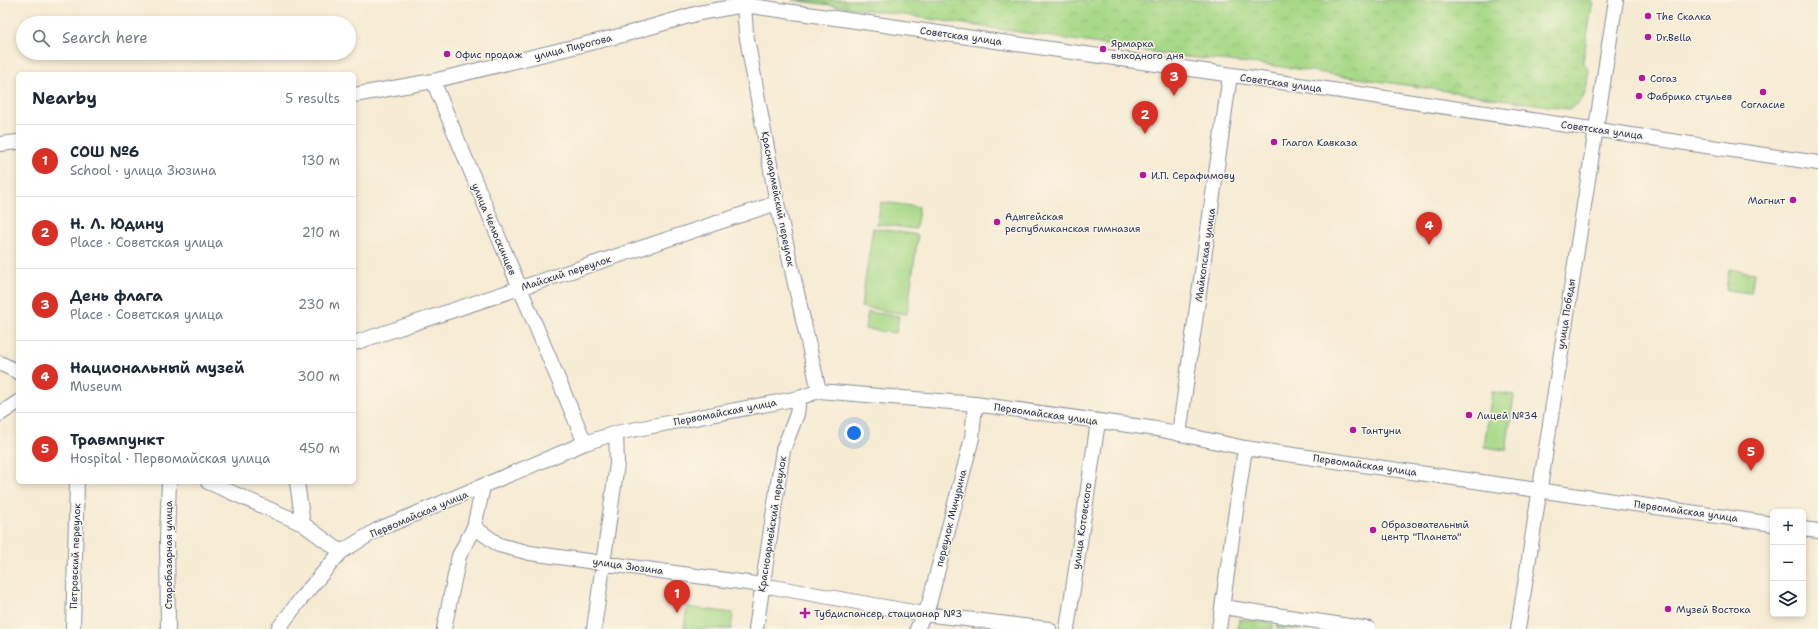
<!DOCTYPE html>
<meta charset="utf-8">
<style>
:root{--surface:#fff;--page:#f6f6f7;--text:#1f2937;--muted:#747a83;--line:#e0e1e3;--accent:#d93025}
body{margin:0;font-family:"Shantell Sans",sans-serif;background:var(--page);color:var(--text)}
.controls{position:absolute;right:12px;bottom:12px;display:grid;overflow:hidden;border-radius:6px;box-shadow:0 2px 6px #0003}
.controls button{width:36px;height:36px;display:grid;place-items:center;padding:0;border:0;border-bottom:1px solid var(--line);background:var(--surface);color:var(--text);font:20px sans-serif}
.you{position:absolute;left:854px;top:433px;width:14px;height:14px;margin:-10px;border:3px solid #fff;border-radius:50%;background:#1a73e8;box-shadow:0 0 0 6px #1a73e833}
.badge{display:grid;place-items:center;width:26px;height:26px;border-radius:50%;background:var(--accent);color:#fff;font-size:13px;font-weight:700}
.pin{position:absolute;translate:-50% -33px;filter:drop-shadow(0 1px 2px #0008)}
.pin::after{content:'';position:absolute;top:21px;width:14px;height:12px;background:inherit;clip-path:polygon(0 0,100% 0,50% 100%)}
.list{margin:0;padding:0;list-style:none}
h2{display:flex;justify-content:space-between;align-items:center;height:52px;margin:0;padding:0 16px;font-size:17px}
h2 small{font-size:13px;font-weight:400;color:var(--muted)}
.list li{display:grid;grid-template-columns:26px 1fr auto;gap:12px;align-items:center;box-sizing:border-box;height:72px;padding:0 16px;border-top:1px solid var(--line)}
.list b{display:block;font-size:15px;white-space:nowrap}
.list p{margin:0;font-size:13px;white-space:nowrap;color:var(--muted)}
.list em{font-size:13px;font-style:normal;color:var(--muted)}
.icon{flex:none;width:22px;height:22px;fill:none;stroke:currentColor;stroke-width:2;stroke-linecap:round;stroke-linejoin:round}
.map{position:relative;flex:none;width:1818px;height:629px;overflow:hidden}
.search{position:absolute;background:var(--surface);box-shadow:0 2px 6px #0003;left:16px;top:16px;width:340px;height:44px;display:flex;align-items:center;gap:10px;box-sizing:border-box;padding:0 14px;border-radius:22px;color:var(--muted);font-size:15px}
.panel{position:absolute;background:var(--surface);box-shadow:0 2px 6px #0003;left:16px;top:72px;width:340px;height:412px;border-radius:6px}
.map>svg:first-child{display:block}
</style>
<div class="map">
<svg width="1818" height="629" viewBox="0 0 1818 629">
<defs>
<pattern id="park-crowns" width="20" height="18" patternUnits="userSpaceOnUse"><rect width="20" height="18" fill="#a8d988"/><path d="M2 6a3 3 0 1 1 6 0M12 15a3 3 0 1 1 6 0" fill="none" stroke="#90bb78"/></pattern>
</defs>
<rect width="100%" height="100%" fill="#fcf5e5"/>
<filter id="ink" filterUnits="userSpaceOnUse"><feTurbulence type="fractalNoise" baseFrequency=".025" numOctaves="2"/><feDisplacementMap in="SourceGraphic" scale="8" xChannelSelector="R" yChannelSelector="G"/><feConvolveMatrix kernelMatrix="1 2 1 2 8 2 1 2 1" color-interpolation-filters="sRGB"/></filter>
<filter id="wash" filterUnits="userSpaceOnUse"><feTurbulence type="fractalNoise" baseFrequency=".012" numOctaves="4" result="noise"/><feDisplacementMap in="SourceGraphic" scale="16" xChannelSelector="R" yChannelSelector="G"/><feGaussianBlur stdDeviation="0.9" result="paint"/><feColorMatrix in="noise" values="0 0 0 0 0 0 0 0 0 0 0 0 0 0 0 0 0 1.4 0 .05"/><feComposite in="paint" operator="in"/></filter>
<g filter="url(#wash)">
<rect width="100%" height="100%" fill="#f6ebd3"/>
<path fill="#a8d988" stroke="#628473" d="M881 202 919 207 916 229 877 224Z
M873 228 918 235 907 314 861 307Z
M868 312 899 316 896 333 865 329Z
M1492 392 1514 395 1506 450 1484 447Z
M687 607 733 613 731 629H684Z
M1278 621 1338 629H1277Z"/>
<path fill="url(#park-crowns)" stroke="#628473" d="M792 0H1593L1583 62 1589 70C1586 88 1588 101 1569 109L1269 65 1187 57 891 13Z
M1729 269 1754 273 1751 293 1726 290Z
M1239 619 1273 623 1272 629H1238Z"/>
</g>
<g filter="url(#ink)">
<g fill="none" stroke-linecap="round" stroke-linejoin="round">
<defs>
<path id="minor" d="M744 5 746 33 777 203 819 391
M433 81 585 443
M354 95 433 81 623 35 699 13 744 5 1260 79 1818 163
M0 144 18 142
M354 343 777 203
M0 363 18 372
M0 414 18 402
M1179 434 1230 75
M208 482 303 524
M297 482 303 524 341 552
M474 527 499 545 530 553 762 585 924 614 1049 629
M1803 529 1818 531
M1223 607 1369 629
M73 629 77 482
M168 629 167 537 169 482
M278 629 303 596 341 552 377 530 585 443 616 433 799 398 819 391 975 404 1157 429 1245 448 1773 524
M444 629 459 556 474 527 483 487
M594 629 617 464 616 433
M756 629 783 450 797 414 799 398
M917 629 929 604 972 438 975 404
M1067 629 1098 422
M1219 629 1245 448
M1518 629 1616 0"/>
</defs>
<use href="#minor" stroke="#888d98" stroke-width="16"/>
<use href="#minor" stroke="#fff" stroke-width="14"/>
</g>
</g>
<g fill="#b5179e" stroke="#fcf5e5" stroke-width="1.5">
<circle cx="1648" cy="16" r="4"/>
<circle cx="1648" cy="37" r="4"/>
<circle cx="1103" cy="49" r="4"/>
<circle cx="447" cy="54" r="4"/>
<circle cx="1642" cy="78" r="4"/>
<circle cx="1763" cy="92" r="4"/>
<circle cx="1639" cy="96" r="4"/>
<circle cx="1274" cy="142" r="4"/>
<circle cx="1143" cy="175" r="4"/>
<circle cx="1793" cy="200" r="4"/>
<circle cx="997" cy="222" r="4"/>
<circle cx="1469" cy="415" r="4"/>
<circle cx="1353" cy="430" r="4"/>
<circle cx="1373" cy="530" r="4"/>
<circle cx="1668" cy="609" r="4"/>
<path d="M803 607h4v4h4v4h-4v4h-4v-4h-4v-4h4z"/>
</g>
<g text-anchor="middle" dominant-baseline="central" stroke-width="3" stroke-linejoin="round" paint-order="stroke">
<g font-size="10" fill="#1b2f5e" stroke="#fcf5e5" text-anchor="start">
<text x="1656" y="16">The Скалка</text>
<text x="1656" y="37">Dr.Bella</text>
<text x="1111" y="43">Ярмарка<tspan x="1111" dy="12">выходного дня</tspan></text>
<text x="455" y="54">Офис продаж</text>
<text x="1650" y="78">Согаз</text>
<text x="1647" y="96">Фабрика стульев</text>
<text x="1763" y="104" text-anchor="middle">Согласие</text>
<text x="1282" y="142">Глагол Кавказа</text>
<text x="1151" y="175">И.П. Серафимову</text>
<text x="1785" y="200" text-anchor="end">Магнит</text>
<text x="1005" y="216">Адыгейская<tspan x="1005" dy="12">республиканская гимназия</tspan></text>
<text x="1477" y="415">Лицей №34</text>
<text x="1361" y="430">Тантуни</text>
<text x="1381" y="524">Образовательный<tspan x="1381" dy="12">центр "Планета"</tspan></text>
<text x="1676" y="609">Музей Востока</text>
<text x="814" y="613">Тубдиспансер, стационар №3</text>
</g>
<g font-size="10" fill="#1b2f5e" stroke="#fcf5e5">
<text transform="translate(961 36) rotate(8)">Советская улица</text>
<text transform="translate(573 47) rotate(-14)">улица Пирогова</text>
<text transform="translate(1281 83) rotate(8)">Советская улица</text>
<text transform="translate(1602 130) rotate(8)">Советская улица</text>
<text transform="translate(778 199) rotate(79)">Красноармейский переулок</text>
<text transform="translate(494 229) rotate(67)">улица Челюскинцев</text>
<text transform="translate(1205 255) rotate(-82)">Майкопская улица</text>
<text transform="translate(566 273) rotate(-18)">Майский переулок</text>
<text transform="translate(1566 314) rotate(-81)">улица Победы</text>
<text transform="translate(725 412) rotate(-11)">Первомайская улица</text>
<text transform="translate(1046 414) rotate(8)">Первомайская улица</text>
<text transform="translate(1365 465) rotate(8)">Первомайская улица</text>
<text transform="translate(1686 511) rotate(8)">Первомайская улица</text>
<text transform="translate(419 514) rotate(-23)">Первомайская улица</text>
<text transform="translate(951 518) rotate(-76)">переулок Мичурина</text>
<text transform="translate(772 524) rotate(-81)">Красноармейский переулок</text>
<text transform="translate(1082 526) rotate(-82)">улица Котовского</text>
<text transform="translate(168 555) rotate(-90)">Старобазарная улица</text>
<text transform="translate(75 556) rotate(-88)">Петровский переулок</text>
<text transform="translate(628 566) rotate(8)">улица Зюзина</text>
</g>
</g>
</svg>
<div class="controls">
<button>+</button>
<button>−</button>
<button><svg class="icon" aria-label="layers" viewBox="0 0 24 24"><path d="M12 4l9 5-9 5-9-5zM3 14l9 5 9-5"/></svg></button>
</div>
<div class="you"></div>
<div class="pin badge" style="left:677px;top:613px">1</div>
<div class="pin badge" style="left:1145px;top:134px">2</div>
<div class="pin badge" style="left:1174px;top:96px">3</div>
<div class="pin badge" style="left:1429px;top:245px">4</div>
<div class="pin badge" style="left:1751px;top:471px">5</div>
<div class="search"><svg class="icon" aria-label="search" viewBox="0 0 24 24"><circle cx="10" cy="10" r="6"/><path d="M15 15l6 6"/></svg>Search here</div>
<section class="panel">
<h2>Nearby<small>5 results</small></h2>
<ul class="list">
<li><span class="badge">1</span><div><b>СОШ №6</b><p>School · улица Зюзина</p></div><em>130 m</em></li>
<li><span class="badge">2</span><div><b>Н. Л. Юдину</b><p>Place · Советская улица</p></div><em>210 m</em></li>
<li><span class="badge">3</span><div><b>День флага</b><p>Place · Советская улица</p></div><em>230 m</em></li>
<li><span class="badge">4</span><div><b>Национальный музей</b><p>Museum</p></div><em>300 m</em></li>
<li><span class="badge">5</span><div><b>Травмпункт</b><p>Hospital · Первомайская улица</p></div><em>450 m</em></li>
</ul>
</section>
</div>
